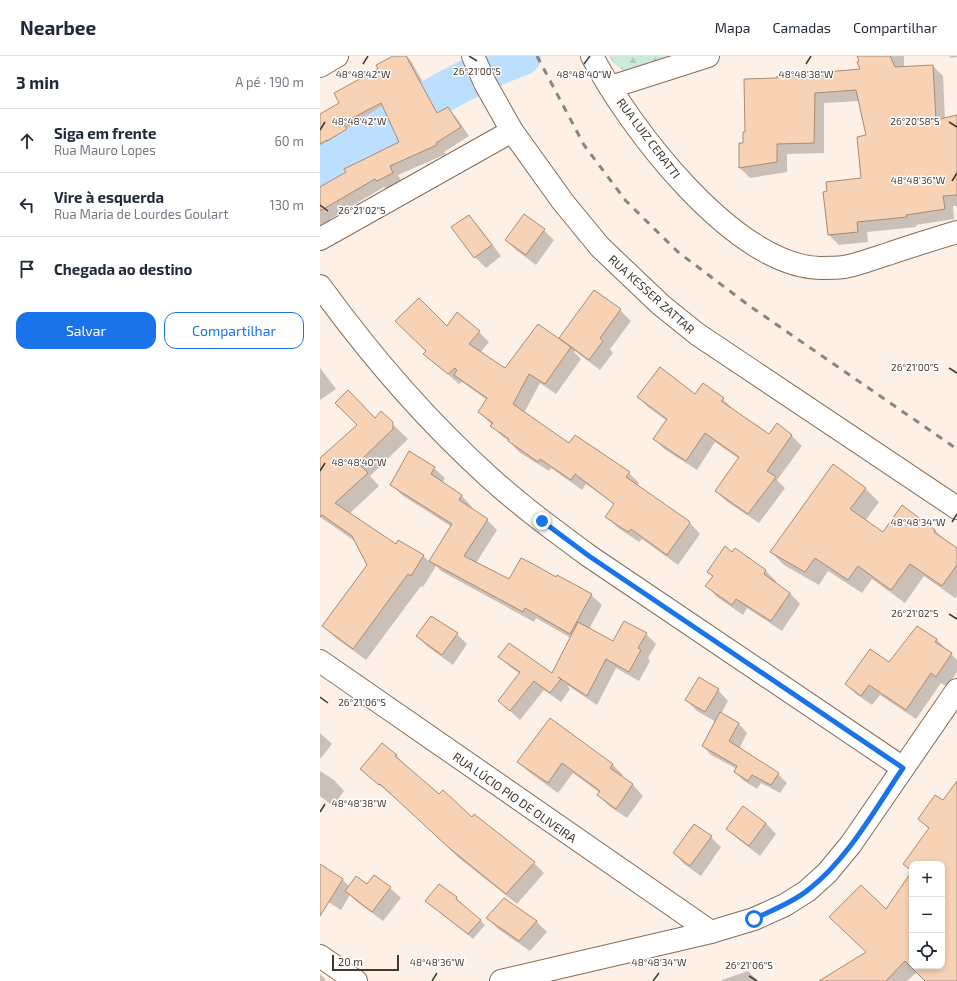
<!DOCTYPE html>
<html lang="pt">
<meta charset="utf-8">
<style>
:root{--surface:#fff;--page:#f6f6f7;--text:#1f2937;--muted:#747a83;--line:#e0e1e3;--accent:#1a73e8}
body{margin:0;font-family:"Exo 2",sans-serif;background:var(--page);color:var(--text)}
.controls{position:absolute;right:12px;bottom:12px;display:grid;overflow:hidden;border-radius:8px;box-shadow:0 2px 6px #0003}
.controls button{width:36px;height:36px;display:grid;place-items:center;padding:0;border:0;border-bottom:1px solid var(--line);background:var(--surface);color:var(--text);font:20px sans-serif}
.scale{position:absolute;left:12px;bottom:10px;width:67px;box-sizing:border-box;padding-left:4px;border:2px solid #44372e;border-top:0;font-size:11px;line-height:14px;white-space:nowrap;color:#44372e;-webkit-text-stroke:3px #fff;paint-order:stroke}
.stop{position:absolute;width:12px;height:12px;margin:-9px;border:3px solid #1a73e8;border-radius:50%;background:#fff}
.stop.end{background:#1a73e8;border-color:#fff;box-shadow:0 1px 4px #0008}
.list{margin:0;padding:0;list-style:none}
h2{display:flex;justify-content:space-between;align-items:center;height:52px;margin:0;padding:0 16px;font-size:17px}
h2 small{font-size:13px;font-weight:400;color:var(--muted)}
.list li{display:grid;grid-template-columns:26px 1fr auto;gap:12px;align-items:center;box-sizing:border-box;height:64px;padding:0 16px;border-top:1px solid var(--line)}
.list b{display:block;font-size:15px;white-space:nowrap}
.list p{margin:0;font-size:13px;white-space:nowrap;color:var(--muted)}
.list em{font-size:13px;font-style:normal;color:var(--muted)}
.actions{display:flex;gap:8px;padding:12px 16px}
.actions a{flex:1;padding:9px 0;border:1px solid var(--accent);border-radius:12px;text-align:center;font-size:14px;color:var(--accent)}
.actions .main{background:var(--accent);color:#fff}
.icon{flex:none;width:22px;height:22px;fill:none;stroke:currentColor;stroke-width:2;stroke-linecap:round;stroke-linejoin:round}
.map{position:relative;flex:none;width:637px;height:925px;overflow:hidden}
header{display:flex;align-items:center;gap:24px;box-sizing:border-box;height:56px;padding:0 20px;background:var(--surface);border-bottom:1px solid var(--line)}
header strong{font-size:19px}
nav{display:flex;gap:22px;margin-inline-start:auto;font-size:14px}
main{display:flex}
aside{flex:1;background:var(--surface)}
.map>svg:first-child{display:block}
</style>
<header>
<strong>Nearbee</strong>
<nav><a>Mapa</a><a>Camadas</a><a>Compartilhar</a></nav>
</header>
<main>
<aside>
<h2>3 min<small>A pé · 190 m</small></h2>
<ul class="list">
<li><svg class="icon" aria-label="ahead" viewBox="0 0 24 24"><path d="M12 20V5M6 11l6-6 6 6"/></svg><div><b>Siga em frente</b><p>Rua Mauro Lopes</p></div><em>60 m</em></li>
<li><svg class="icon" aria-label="left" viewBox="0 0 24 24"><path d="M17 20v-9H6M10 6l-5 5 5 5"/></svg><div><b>Vire à esquerda</b><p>Rua Maria de Lourdes Goulart</p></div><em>130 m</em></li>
<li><svg class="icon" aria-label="arrive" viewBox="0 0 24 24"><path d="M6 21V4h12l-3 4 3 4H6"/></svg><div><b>Chegada ao destino</b></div></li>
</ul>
<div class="actions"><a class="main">Salvar</a><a>Compartilhar</a></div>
</aside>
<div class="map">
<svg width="637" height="925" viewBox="0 0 637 925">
<defs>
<pattern id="forest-firs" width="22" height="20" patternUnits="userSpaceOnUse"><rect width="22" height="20" fill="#caebd6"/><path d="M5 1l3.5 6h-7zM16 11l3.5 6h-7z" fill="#afcab8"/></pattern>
</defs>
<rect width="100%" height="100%" fill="#fdf0e6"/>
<path fill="url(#forest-firs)" d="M289 0H365L314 18 301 13 293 6Z"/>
<path fill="#0003" d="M75 0H87L91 5 120 57 127 52 136 61 149 80 124 96 126 98 78 119 82 126 66 133 64 131 10 163 11 165 0 176V136L80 87 66 57 31 76 35 83 17 94 16 93 12 95 11 94 0 99V59L20 47Z
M538 0H584V11L613 10 623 20 625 63 637 60V150H633L634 163 596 169V171L547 176 548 186 519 189 509 179 542 123 547 80 539 45 504 47V97L467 98V116L430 122 420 112 424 88 507 19 541 14V5Z
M629 0H637V1L631 2Z
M148 160 159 171 181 200 166 212 155 201 133 171Z
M224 174 234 184 216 209 196 194 186 184Z
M274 235 300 254 311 265 290 293 293 297 280 314 255 295 254 296 261 303 236 338 220 327 204 357 249 388 309 417 319 427 317 430 369 466 380 478 358 509 322 483 319 486 297 471 287 461 295 449 266 428 262 434 231 412 229 415 199 396 189 385 182 380 172 370V369L159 356 167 344 142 326 139 328 105 298 127 271 159 276 169 286 160 297 185 314 247 289 240 281Z
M0 312 16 333 0 344Z
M375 339 403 343 413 353 412 354 449 380 457 369 472 380 482 390 457 424 465 432 439 467 406 445 396 435 419 403 395 386 377 414 344 393 335 383 347 365 328 351 318 341Z
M61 357 88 383 50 420 59 430 29 458 77 489 103 500 110 506 132 471 82 439 71 428 114 412 125 422 122 427 142 440 152 451 150 453 167 464 177 474 156 507 189 525 236 522 271 539 282 549 269 573 293 586 326 578 336 588 328 602 330 605 319 625 296 612 277 649 247 629 250 633 241 646 224 634 200 664 179 645 200 618 190 611 180 601 232 618 251 582 216 562 214 566 121 515 116 510 103 531 101 530 46 604 16 582 3 570 49 509 36 486 0 461V403L55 363Z
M545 432 559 446 545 465 563 477 615 474 625 485 637 493V540L635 542 604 520 585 547 552 523 542 537 508 515 499 529 464 509 451 496Z
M415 494 446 515 456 525 455 527 470 537 480 548 462 575 427 552 423 559 397 541 387 530 393 521 388 516 412 497Z
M597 571 617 584 637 604V616L627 631 621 627 596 663 560 639 552 649 536 638 526 628 569 607Z
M137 578 147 588 133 609 108 591 97 580Z
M398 634 408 645 401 658 419 668 427 677 419 693 458 718 467 727 460 737 441 727 437 733 424 725 415 716 417 713 391 699 383 690 396 666 377 655 366 644Z
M230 663 292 708 303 719 301 721 313 729 323 740 307 762 289 750 278 739 280 737 253 717 238 737 209 716 198 706Z
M0 677 12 688 0 703Z
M76 699 86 710V711L119 740 214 807 224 817 197 848 139 802 71 737 70 738 41 713Z
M0 715 14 724 24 735 13 750 0 740Z
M637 726V925H606L597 916 587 925H501L547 896 566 854 592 816V910H622V808H592V816L584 808 609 773 599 763 623 746Z
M423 751 446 767 456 778 440 800 418 783 407 772Z
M391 781 401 791 381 820 364 808 354 797Z
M3 811 23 824 30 831 47 830 70 832 81 842 63 865 37 846 30 839 21 854 0 841V816Z
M136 842 165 869 153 883 106 845Z
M167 862 216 865 227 876 210 895 178 873Z
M428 915 438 925H402V924Z
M0 918 5 923V925H0Z"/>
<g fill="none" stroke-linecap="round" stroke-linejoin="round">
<path stroke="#bcdeff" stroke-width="40" d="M0 114C64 73 129 26 201 0"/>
</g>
<path fill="#f8d2b5" stroke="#a88b75" d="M73 0H86L117 57 128 51 141 71 116 87 117 89 70 110 73 117 57 125 55 123 0 155V131L26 116 24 113 79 86 61 47 23 67 27 73 7 85V84L0 88V58L19 47 14 37 58 13 56 9Z
M537 0H570L575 11 613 9 616 64 637 59V139L623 140 625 153 586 159 587 161 537 166 538 176 508 179 503 136 507 135 506 126 541 122 537 81 546 79 536 34 495 37 494 87 457 88V106L419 112V87H423V76H425L424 23 457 22V20L506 19V16L540 13 537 6 539 5Z
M204 158 225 173 206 199 185 184Z
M149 159 172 189 154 202 131 171Z
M274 234 301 253 280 282 283 285 269 304 239 282Z
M99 242 127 270 137 256 160 275 149 288 185 312 218 268 251 291 225 328 209 318 193 348 249 387 255 379 310 416 306 421 369 465 370 467 347 499 311 473 308 476 285 461 294 448 255 418 251 424 220 403 218 406 188 385 189 383 170 370 173 367 158 356 167 342 134 319 137 314 135 312 128 318 103 298 106 295 75 265Z
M340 311 375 338 383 327 404 342 401 345 449 378 457 367 472 379 447 415 456 421 428 458 395 435 419 401 385 377 366 405 333 383 347 363 317 341Z
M28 334 55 362 61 355 73 366V373L38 407 48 417 15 447 76 488 78 484 104 499 91 520 88 518 33 593 2 570 47 509 32 480 2 459 0 461V402L37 369 15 347Z
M89 395 115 411 111 418 142 439 139 444 168 463 144 500 189 523 201 502 215 509 236 521 237 519 272 538 250 578 205 552 203 556 109 505 132 468 70 429Z
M513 408 546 432 530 453 563 476 582 449 615 474 614 476 637 492V509L622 530 590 508 571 534 538 510 528 524 495 502 485 516 450 496Z
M405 490 412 496 415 492 446 514 444 518 470 537 451 565 416 543 412 549 385 530 393 520 387 516Z
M111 560 138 577 122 599 96 580Z
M304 565 327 577 318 592 321 594 309 616 286 603 267 640 238 621 241 623 230 637 214 625 190 655 178 645 200 616 178 601 189 587 232 617 258 566 293 585Z
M597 570 617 583 615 586 632 597 616 621 611 617 586 654 549 629 541 640 525 628 550 593 569 606Z
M379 621 399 633 385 656 365 644Z
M400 656 419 667 409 685 459 717 451 729 432 719 428 725 414 716 417 710 382 690Z
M230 662 293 708 290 712 313 728 296 753 277 739 280 735 242 707 228 727 197 706Z
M62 687 77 699 75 700 119 738 123 734 152 761 154 758 215 806 186 838 128 791 60 728 59 729 40 713Z
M637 725V925H605L585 905 566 925H499L546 896 509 861 541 829 566 853 592 815V910H622V808H592V815L583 808 609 772 598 763 615 739 623 744Z
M423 750 446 767 429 790 406 773Z
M374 768 392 780 370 810 353 797Z
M0 808 23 823 0 860Z
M54 819 71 831 52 856 25 835 36 820 47 828Z
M119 828 137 841 136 843 161 864 148 878 105 845Z
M184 842 217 865 199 885 166 862Z"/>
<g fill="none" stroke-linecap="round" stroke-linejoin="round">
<defs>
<path id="minor" d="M272 0C308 70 414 210 500 212 508 212 516 212 524 211 538 209 554 202 568 198 591 190 614 183 637 176
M0 10 17 0
M291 31 388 0
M0 183 192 75
M0 230C50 299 106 364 169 421 201 450 235 475 269 500L583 712
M0 605 391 876
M0 900 36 925"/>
<path id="tertiary" d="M153 0 165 27 192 75 243 146 280 191 341 249 377 278 637 452
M181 925 391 876 434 863 465 849 487 835 507 817 531 788 637 634"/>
</defs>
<use href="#minor" stroke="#876b56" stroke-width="24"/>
<use href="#tertiary" stroke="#876b56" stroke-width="24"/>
<use href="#minor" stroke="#fff" stroke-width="22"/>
<use href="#tertiary" stroke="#fff" stroke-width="22"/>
<path stroke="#90837a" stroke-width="3" stroke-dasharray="7 7" stroke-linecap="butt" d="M217 0 264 89 306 145 358 196 431 251 637 393"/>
</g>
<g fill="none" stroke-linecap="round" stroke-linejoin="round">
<path stroke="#1a73e8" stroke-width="5" d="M222 465 269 500 583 712C555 753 528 803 488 834 472 847 452 854 434 863"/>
</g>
<path fill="none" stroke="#44372e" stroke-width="1.5" d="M149 0 157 5M43 8 48 0M264 8 270 0M486 8 491 0M629 66 637 71M0 74 5 66M632 125 637 117M0 149 8 155M629 312 637 317M0 415 5 407M632 466 637 458M629 558 637 563M0 641 8 647M0 756 5 748M429 920 437 925M112 925 117 917M333 925 339 917"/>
<g text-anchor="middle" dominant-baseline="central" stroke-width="3" stroke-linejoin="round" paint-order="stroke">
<g font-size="12" fill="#44372e" stroke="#fff">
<text transform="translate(329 82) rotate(53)">RUA LUIZ CERATTI</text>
<text transform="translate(332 238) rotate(42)">RUA KESSER ZATTAR</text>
<text transform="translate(195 741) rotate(35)">RUA LÚCIO PIO DE OLIVEIRA</text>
</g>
</g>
<g font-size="10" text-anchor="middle" fill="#44372e" stroke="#fff" stroke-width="3" stroke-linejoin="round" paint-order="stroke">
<text x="157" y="19">26°21'00"S</text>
<text x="43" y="22">48°48'42"W</text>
<text x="264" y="22">48°48'40"W</text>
<text x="486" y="22">48°48'38"W</text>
<text x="39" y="69">48°48'42"W</text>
<text x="595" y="69">26°20'58"S</text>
<text x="598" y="128">48°48'36"W</text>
<text x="42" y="158">26°21'02"S</text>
<text x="595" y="315">26°21'00"S</text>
<text x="39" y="410">48°48'40"W</text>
<text x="598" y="470">48°48'34"W</text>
<text x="595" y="561">26°21'02"S</text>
<text x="42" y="650">26°21'06"S</text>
<text x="39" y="751">48°48'38"W</text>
<text x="117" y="910">48°48'36"W</text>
<text x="339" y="910">48°48'34"W</text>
<text x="429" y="913">26°21'06"S</text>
</g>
</svg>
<div class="controls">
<button>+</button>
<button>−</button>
<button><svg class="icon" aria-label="locate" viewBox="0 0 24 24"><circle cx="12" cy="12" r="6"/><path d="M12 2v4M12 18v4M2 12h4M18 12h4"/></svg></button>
</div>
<div class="scale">20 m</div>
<div class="stop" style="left:434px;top:863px"></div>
<div class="stop end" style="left:222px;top:465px"></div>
</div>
</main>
